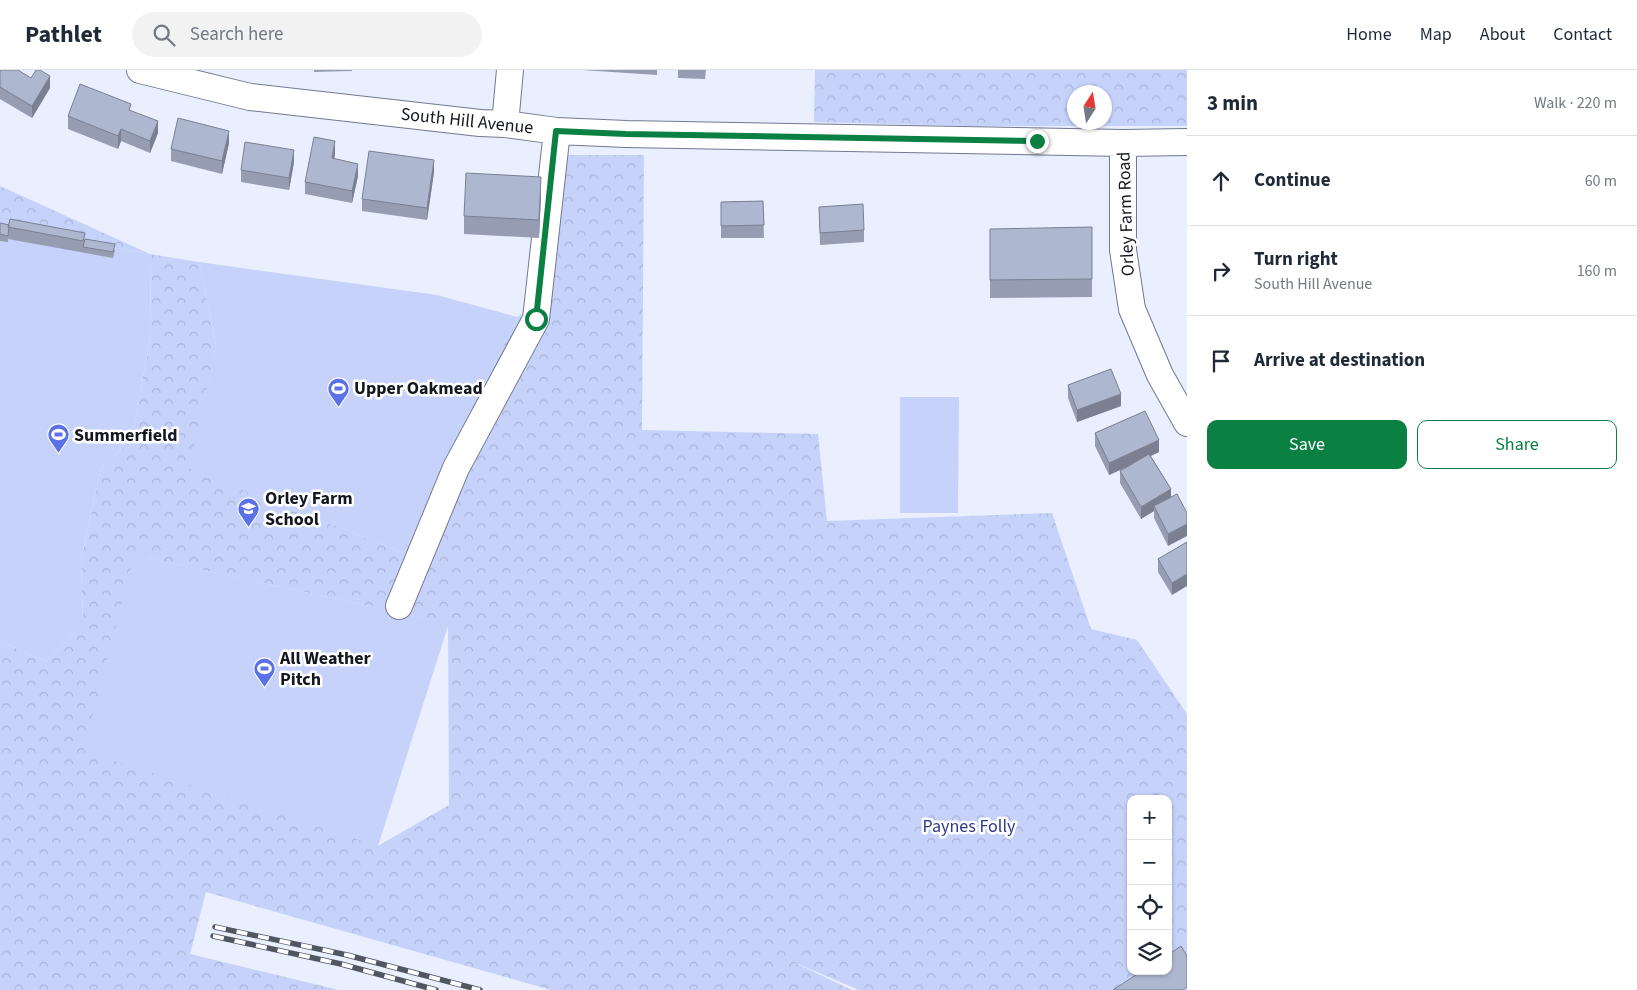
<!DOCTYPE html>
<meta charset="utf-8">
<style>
:root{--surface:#fff;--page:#f2f2f3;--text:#1f2937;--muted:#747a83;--line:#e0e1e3;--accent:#0b8043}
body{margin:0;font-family:"Source Sans 3",sans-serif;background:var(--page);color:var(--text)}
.controls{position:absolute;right:15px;bottom:15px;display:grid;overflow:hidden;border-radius:10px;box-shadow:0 1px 4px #0004}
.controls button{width:45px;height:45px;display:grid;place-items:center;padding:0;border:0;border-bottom:1px solid var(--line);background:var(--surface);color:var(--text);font:25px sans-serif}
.compass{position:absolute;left:1067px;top:15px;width:45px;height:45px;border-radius:50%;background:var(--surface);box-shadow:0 1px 4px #0004;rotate:12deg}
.stop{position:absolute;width:15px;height:15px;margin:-11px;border:4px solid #0b8043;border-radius:50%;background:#fff}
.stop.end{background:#0b8043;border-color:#fff;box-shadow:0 1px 5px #0008}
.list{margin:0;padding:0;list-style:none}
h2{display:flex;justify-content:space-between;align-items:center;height:65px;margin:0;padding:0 20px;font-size:21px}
h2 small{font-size:16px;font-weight:400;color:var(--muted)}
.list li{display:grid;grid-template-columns:32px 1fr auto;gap:15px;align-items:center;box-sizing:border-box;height:90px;padding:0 20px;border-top:1px solid var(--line)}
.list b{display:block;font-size:19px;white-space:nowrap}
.list p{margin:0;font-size:16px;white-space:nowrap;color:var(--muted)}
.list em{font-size:16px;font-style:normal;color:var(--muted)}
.actions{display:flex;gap:10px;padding:15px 20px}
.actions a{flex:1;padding:11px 0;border:1px solid var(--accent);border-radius:10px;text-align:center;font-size:18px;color:var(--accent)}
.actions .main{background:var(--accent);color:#fff}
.icon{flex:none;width:28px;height:28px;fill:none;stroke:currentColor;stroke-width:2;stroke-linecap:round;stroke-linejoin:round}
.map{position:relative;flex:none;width:1187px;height:920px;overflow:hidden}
header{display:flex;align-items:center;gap:30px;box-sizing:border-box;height:70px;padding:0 25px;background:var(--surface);border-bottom:1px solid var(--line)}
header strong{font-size:24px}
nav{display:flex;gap:28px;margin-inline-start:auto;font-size:18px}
.search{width:350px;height:45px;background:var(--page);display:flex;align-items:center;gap:12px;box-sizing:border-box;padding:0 18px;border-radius:28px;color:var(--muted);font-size:19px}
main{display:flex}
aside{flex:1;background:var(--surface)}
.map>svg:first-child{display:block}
</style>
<header>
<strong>Pathlet</strong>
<div class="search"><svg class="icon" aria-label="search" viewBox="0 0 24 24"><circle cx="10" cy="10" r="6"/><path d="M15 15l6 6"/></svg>Search here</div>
<nav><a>Home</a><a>Map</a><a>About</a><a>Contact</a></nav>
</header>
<main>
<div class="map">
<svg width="1187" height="920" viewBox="0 0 1187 920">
<defs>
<pattern id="forest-crowns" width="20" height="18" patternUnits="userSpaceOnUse" patternTransform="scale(1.25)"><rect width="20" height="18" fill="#c6d2fa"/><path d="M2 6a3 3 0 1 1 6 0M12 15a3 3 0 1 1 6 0" fill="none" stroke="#a9b4d6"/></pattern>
</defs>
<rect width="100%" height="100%" fill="#e9efff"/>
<path fill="url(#forest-crowns)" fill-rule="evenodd" d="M815 0H1187V56H966L814 52ZM1074 22H1104V52H1074Z
M562 85H644L642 360 818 364 827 451 1052 443 1091 559 1137 570 1187 644V920H859L791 891 852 920H551L206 822 190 884 339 920H0V571L47 592 83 553 81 490 101 398 132 369 151 263 150 184 0 157V116L150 184 199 192 216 275 191 399 404 483 517 247 532 239ZM134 485 448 553 449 735 378 776ZM1131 729H1168V901H1131Z"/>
<path fill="#c6d2fa" d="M0 157 150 184 151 263 132 369 101 398 81 490 83 553 47 592 0 571Z
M199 192 437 225 517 247 404 483 190 399 216 275Z
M900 327H959L958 443H900Z
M134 485 449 553 378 776 84 681Z"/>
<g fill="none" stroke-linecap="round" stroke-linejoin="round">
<defs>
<path id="minor" d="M140 0 250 27 480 53 505 54 557 61 626 64 1123 73 1187 72
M505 54 510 0
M1123 73V180L1132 239 1160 305 1187 353
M399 536 456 398 536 249 557 61"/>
</defs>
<use href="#minor" stroke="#717890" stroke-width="28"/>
<use href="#minor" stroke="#fff" stroke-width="26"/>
<defs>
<path id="rail" d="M215 857 347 885 480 920
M213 866 341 894 436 920"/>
</defs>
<use href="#rail" stroke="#525661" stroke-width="5.5"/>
<use href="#rail" stroke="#fff" stroke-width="4" stroke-dasharray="11" stroke-linecap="butt"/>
</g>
<path fill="#969db3" d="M314 0H352V1L314 2Z
M582 0H657V5Z
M678 0H706L705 9 678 8Z
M0 2 31 8 50 18 32 48 0 29Z
M131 41 158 63 150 83 121 71 118 79 68 59V46Z
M229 73 222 104 171 91V79Z
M335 84 334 89 358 106 352 133 305 124V112Z
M294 92 289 120 241 112V100Z
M434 102 427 150 362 141V129Z
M541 125 539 168 464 164V146Z
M763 131 764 168H721V132Z
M819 137 864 160V172L820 175Z
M0 153 85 169 115 180 113 188 8 169V172L0 171Z
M990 159 1092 209V227L990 228Z
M1068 315 1121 336 1077 352 1068 328Z
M1095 363 1159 382 1151 386 1171 419 1168 476 1154 448V441L1141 449 1120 413V401L1127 397 1109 405 1095 376Z
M1187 472 1172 525 1158 502V489Z"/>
<path fill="#7a8092" d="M50 6V18L32 48V36Z
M158 51V63L150 83V71Z
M121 59V71L118 79V66Z
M229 61V73L222 104V91Z
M335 71V84L332 101V88Z
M294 80V92L289 120V108Z
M434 90V102L427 150V138Z
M358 94V106L352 133V121Z
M541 107V125L539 168V150Z
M1121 324V336L1077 352V340Z
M1159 370V382L1109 405V393Z
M1171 419V431L1154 436V441L1141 449V437Z
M1187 454V466L1168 476V464Z
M1187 504V516L1172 525V513Z"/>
<path fill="#aeb7d0" stroke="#7a8092" d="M1 0H18L31 8 36 0H40L50 6 32 36 0 17V2Z
M80 14 131 34 129 40 158 51 150 71 121 59 118 66 68 46Z
M178 48 229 61 222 91 171 79Z
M314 67 335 71 332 88 358 94 352 121 305 112Z
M245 72 294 80 289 108 241 100Z
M369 81 434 90 427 138 362 129Z
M466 103 541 107 539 150 464 146Z
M763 131 764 155 721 156V132Z
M863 134 864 160 820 163 819 137Z
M10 149 85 163 83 171 8 157Z
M0 153 9 155 8 166 0 164Z
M1092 157V209L990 210V159Z
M85 169 115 174 113 182 83 177Z
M1111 299 1121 324 1077 340 1068 315Z
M1145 341 1159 370 1109 393 1095 363Z
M1149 384 1171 419 1141 437 1120 401Z
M1177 424 1187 443V454L1168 464 1154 436Z
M1187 472V504L1172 513 1158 489Z
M1181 876 1187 886V917L1183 920H1113L1142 901H1168V885Z"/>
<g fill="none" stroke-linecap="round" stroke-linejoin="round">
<path stroke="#0b8043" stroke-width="6" d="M536 249 556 61 626 64 1037 71"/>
</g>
<defs>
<symbol id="stadium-pin" viewBox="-11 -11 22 30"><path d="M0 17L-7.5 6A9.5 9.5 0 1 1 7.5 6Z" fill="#5a71e8" stroke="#fff"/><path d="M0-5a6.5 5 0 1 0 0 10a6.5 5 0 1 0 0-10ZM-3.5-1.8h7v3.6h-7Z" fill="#fff"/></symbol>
<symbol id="school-pin" viewBox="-11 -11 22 30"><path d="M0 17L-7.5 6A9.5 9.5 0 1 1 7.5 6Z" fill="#5a71e8" stroke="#fff"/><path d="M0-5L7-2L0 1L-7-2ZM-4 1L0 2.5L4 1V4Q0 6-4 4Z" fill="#fff"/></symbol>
</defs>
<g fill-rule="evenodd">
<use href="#stadium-pin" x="326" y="306" width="25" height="34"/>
<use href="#stadium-pin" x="46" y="352" width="25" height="34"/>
<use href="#school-pin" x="236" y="426" width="25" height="34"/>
<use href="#stadium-pin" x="252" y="586" width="25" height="34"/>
</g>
<g text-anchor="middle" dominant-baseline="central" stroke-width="5" stroke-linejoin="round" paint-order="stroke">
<g font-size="18" fill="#141720" stroke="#fff">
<text transform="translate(467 51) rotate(6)">South Hill Avenue</text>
<text transform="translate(1126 144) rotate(-92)">Orley Farm Road</text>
</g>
<g font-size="18" font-weight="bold" fill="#141720" stroke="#fff" text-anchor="start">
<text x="354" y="318">Upper Oakmead</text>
<text x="74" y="365">Summerfield</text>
<text x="265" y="428">Orley Farm<tspan x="265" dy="21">School</tspan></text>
<text x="280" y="588">All Weather<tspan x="280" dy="21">Pitch</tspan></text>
</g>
<g font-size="18" fill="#2c3988" stroke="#fff">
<text x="969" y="756">Paynes Folly</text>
</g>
</g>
</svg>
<div class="controls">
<button>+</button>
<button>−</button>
<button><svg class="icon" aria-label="locate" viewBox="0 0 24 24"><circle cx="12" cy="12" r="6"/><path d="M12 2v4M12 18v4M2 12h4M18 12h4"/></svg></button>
<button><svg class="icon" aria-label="layers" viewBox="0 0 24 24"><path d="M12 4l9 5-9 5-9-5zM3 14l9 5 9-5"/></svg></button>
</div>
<svg class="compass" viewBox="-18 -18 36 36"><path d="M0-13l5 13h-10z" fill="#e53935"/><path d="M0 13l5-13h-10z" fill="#747a83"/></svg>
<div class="stop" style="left:536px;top:249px"></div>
<div class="stop end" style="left:1037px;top:71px"></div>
</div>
<aside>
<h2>3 min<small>Walk · 220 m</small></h2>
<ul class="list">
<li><svg class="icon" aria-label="ahead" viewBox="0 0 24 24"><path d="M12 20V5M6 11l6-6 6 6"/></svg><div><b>Continue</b></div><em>60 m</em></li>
<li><svg class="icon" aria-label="right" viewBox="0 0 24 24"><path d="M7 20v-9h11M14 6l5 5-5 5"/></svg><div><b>Turn right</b><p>South Hill Avenue</p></div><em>160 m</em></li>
<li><svg class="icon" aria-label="arrive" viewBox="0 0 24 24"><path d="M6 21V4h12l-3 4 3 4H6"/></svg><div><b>Arrive at destination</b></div></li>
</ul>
<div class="actions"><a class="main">Save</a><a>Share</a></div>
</aside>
</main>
